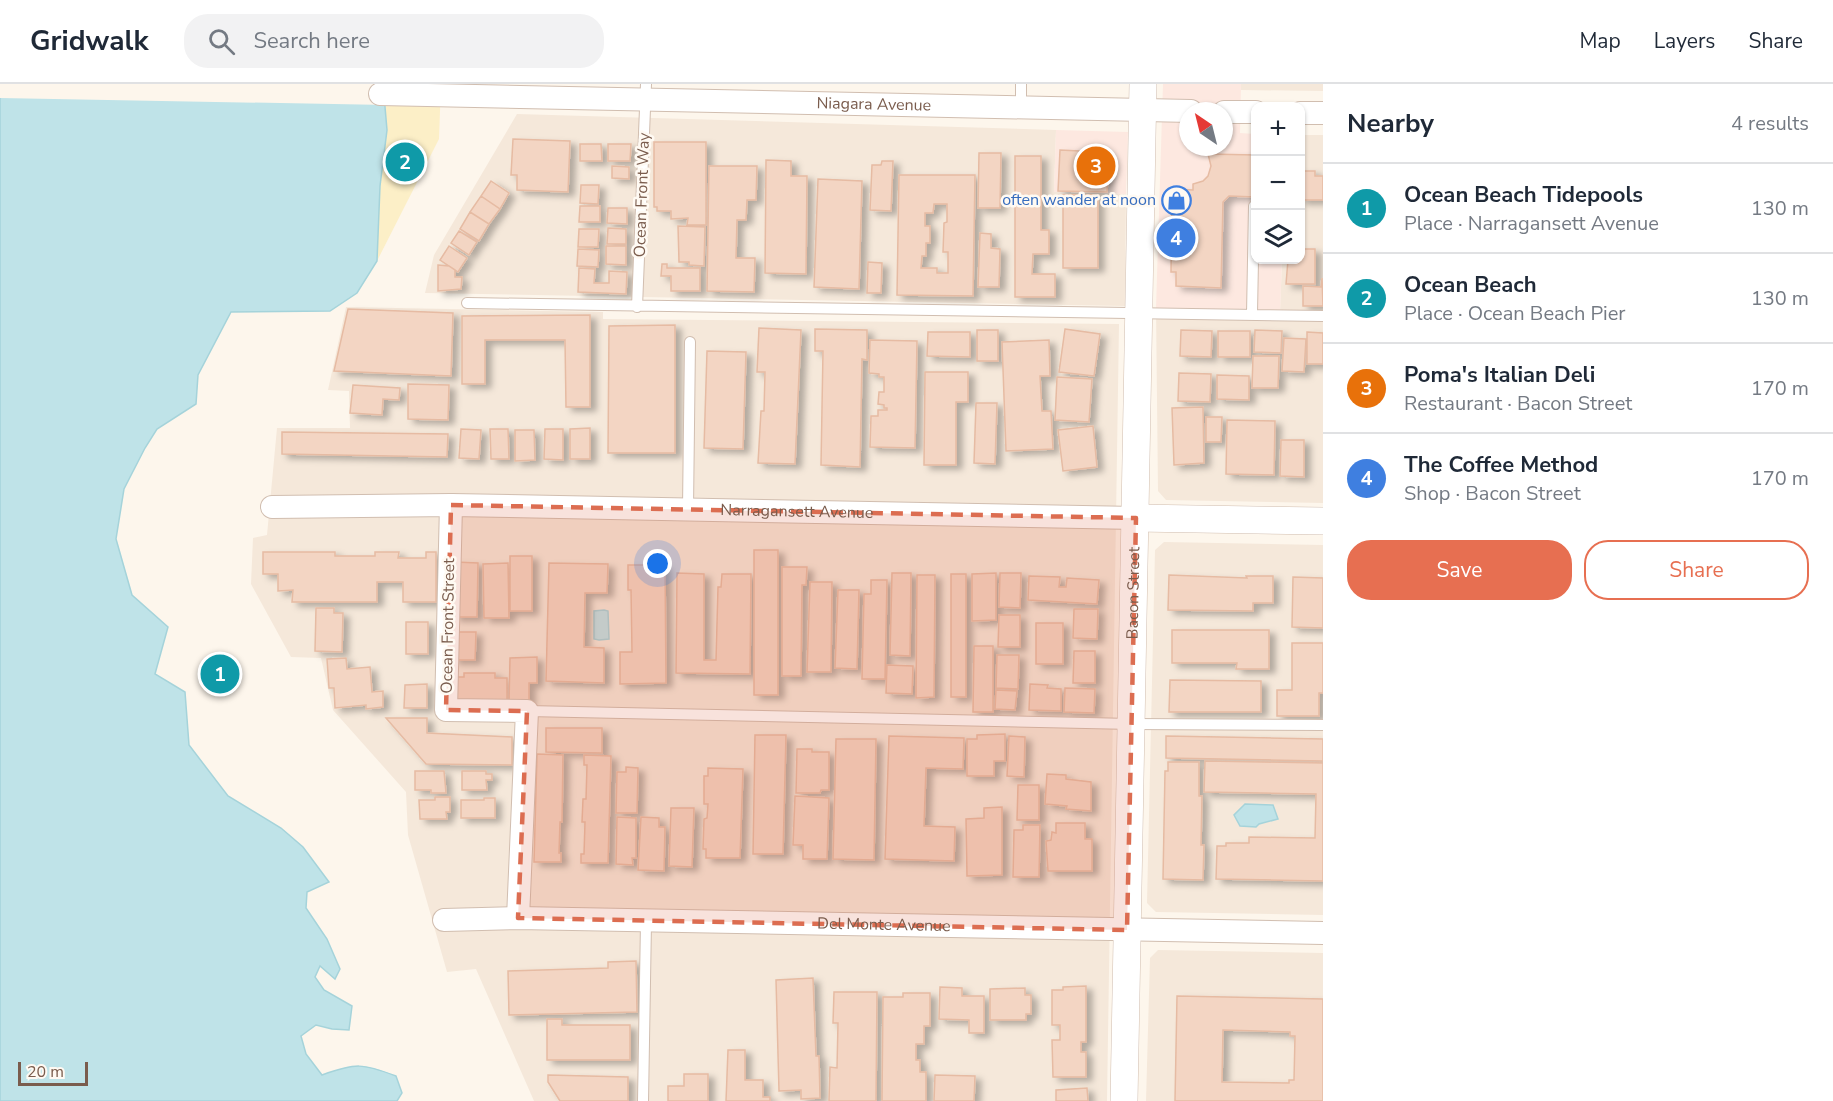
<!DOCTYPE html>
<meta charset="utf-8">
<style>
:root{--surface:#fff;--page:#f2f2f3;--text:#1f2937;--muted:#747a83;--line:#e0e1e3;--accent:#e76f51}
body{margin:0;font-family:"Nunito Sans",sans-serif;background:var(--page);color:var(--text)}
.controls{position:absolute;right:18px;top:18px;display:grid;overflow:hidden;border-radius:12px;box-shadow:0 2px 4px #0004}
.controls button{width:54px;height:54px;display:grid;place-items:center;padding:0;border:0;border-bottom:2px solid var(--line);background:var(--surface);color:var(--text);font:30px sans-serif}
.compass{position:absolute;left:1179px;top:18px;width:54px;height:54px;border-radius:50%;background:var(--surface);box-shadow:0 2px 4px #0004;rotate:325deg}
.scale{position:absolute;left:18px;bottom:15px;width:70px;box-sizing:border-box;padding-left:6px;border:3px solid #7a5c4d;border-top:0;font-size:16px;line-height:21px;white-space:nowrap;color:#7a5c4d;-webkit-text-stroke:4px #fffaf3;paint-order:stroke}
.you{position:absolute;left:658px;top:480px;width:21px;height:21px;margin:-15px;border:4px solid #fff;border-radius:50%;background:#1a73e8;box-shadow:0 0 0 9px #1a73e833}
.badge{display:grid;place-items:center;width:39px;height:39px;border-radius:50%;background:var(--accent);color:#fff;font-size:20px;font-weight:700}
.pin{position:absolute;translate:-50% -50%;border:3px solid #fff;box-shadow:0 2px 6px #0006}
.list{margin:0;padding:0;list-style:none}
h2{display:flex;justify-content:space-between;align-items:center;height:78px;margin:0;padding:0 24px;font-size:26px}
h2 small{font-size:20px;font-weight:400;color:var(--muted)}
.list li{display:grid;grid-template-columns:39px 1fr auto;gap:18px;align-items:center;box-sizing:border-box;height:90px;padding:0 24px;border-top:2px solid var(--line)}
.list b{display:block;font-size:22px;white-space:nowrap}
.list p{margin:0;font-size:20px;white-space:nowrap;color:var(--muted)}
.list em{font-size:20px;font-style:normal;color:var(--muted)}
.actions{display:flex;gap:12px;padding:18px 24px}
.actions a{flex:1;padding:14px 0;border:2px solid var(--accent);border-radius:24px;text-align:center;font-size:21px;color:var(--accent)}
.actions .main{background:var(--accent);color:#fff}
.icon{flex:none;width:33px;height:33px;fill:none;stroke:currentColor;stroke-width:2;stroke-linecap:round;stroke-linejoin:round}
.map{position:relative;flex:none;width:1323px;height:1017px;overflow:hidden}
header{display:flex;align-items:center;gap:36px;box-sizing:border-box;height:84px;padding:0 30px;background:var(--surface);border-bottom:2px solid var(--line)}
header strong{font-size:28px}
nav{display:flex;gap:33px;margin-inline-start:auto;font-size:21px}
.search{width:420px;height:54px;background:var(--page);display:flex;align-items:center;gap:15px;box-sizing:border-box;padding:0 21px;border-radius:24px;color:var(--muted);font-size:22px}
main{display:flex}
aside{flex:1;background:var(--surface)}
.map>svg:first-child{display:block}
</style>
<header>
<strong>Gridwalk</strong>
<div class="search"><svg class="icon" aria-label="search" viewBox="0 0 24 24"><circle cx="10" cy="10" r="6"/><path d="M15 15l6 6"/></svg>Search here</div>
<nav><a>Map</a><a>Layers</a><a>Share</a></nav>
</header>
<main>
<div class="map">
<svg width="1323" height="1017" viewBox="0 0 1323 1017">
<defs>
<filter id="shadow"><feDropShadow dx="6" dy="4" stdDeviation="3" flood-color="#0004"/></filter>
</defs>
<rect width="100%" height="100%" fill="#fdf6ec"/>
<path fill="#f5e8da" d="M1241 0H1323V7L1241 6Z
M517 30 1056 46 1054 108 1126 110 1125 222 425 209 434 171Z
M1301 51H1323V419L1166 416 1158 407 1156 224 1280 228 1282 176H1300Z
M346 223 603 228V235L1119 240 1107 1017H534L476 885 447 888 408 751 406 708 333 626 321 574 291 573 251 500 253 454 267 451 277 344H350L349 307 328 306Z
M1164 458 1323 461V831L1156 828 1147 819 1155 466Z
M1158 866 1323 869V1017H1146L1150 874Z"/>
<path fill="#fde8e0" fill-rule="evenodd" d="M1163 0H1241L1240 49 1255 50 1256 176H1282L1280 228 1156 224ZM1188 27H1224V63H1188Z
M1056 46 1128 48 1126 110 1054 108Z"/>
<path fill="#fcefc7" d="M383 0H441L439 55 377 177 380 102 387 46Z"/>
<path fill="#bfe3e8" stroke="#a5d3da" stroke-width="1.5" d="M0 0H383L387 46 380 102 377 177 357 209 330 227 231 228 198 291 196 320 157 345 145 364 124 405 116 455 132 511 168 543 155 590 185 608 189 661 228 712 281 744 303 763 329 798 307 808 306 824 327 855 340 885 335 895 320 882 315 893 324 906 352 922 349 946 332 945 316 941 301 952 306 970 322 991C356 979 362 979 396 992L402 1009 397 1017H0Z
M604 526 608 527 609 555 599 556 594 555V527Z
M1245 720 1273 721 1278 735 1259 740 1256 743 1240 742 1234 731Z"/>
<path fill="#fdf6ec" d="M0 0H386L387 21 0 14Z"/>
<path fill="#f3d5c3" stroke="#e6bba3" stroke-width="1.5" fill-rule="evenodd" filter="url(#shadow)" d="M513 55 570 57 568 108 517 106V91H511Z
M654 58H706V141H687L688 134 671 135V127H657V123H654Z
M580 60H601L602 77H580Z
M608 60H631L630 77H608Z
M1060 66 1080 67V72H1086L1087 68 1104 69 1109 75 1107 108 1058 107Z
M979 69H1001L1000 124H978Z
M1208 70 1256 71V113L1229 112 1223 118 1221 204 1176 202V188H1171L1172 105 1193 106V100L1203 97 1208 92 1211 82Z
M1015 72H1041V146H1049V170H1033L1032 190H1055V213H1015Z
M766 76 791 77V92H807L806 190 765 189Z
M882 77H893L891 127 870 126 872 81H881Z
M612 82 629 83V95L612 94Z
M709 82H757L756 116H747L746 136H737L736 174H755L754 208 707 207Z
M1300 87H1315V92H1323V116H1300Z
M899 91H975L973 212 897 211ZM934 120H947V138L944 139 943 168H948V189H937V184H921L922 172H926V159H930V142H925V129H933Z
M818 95 862 97 859 205 814 203Z
M491 97 509 109 500 125 481 112Z
M581 101H599L598 120 580 119Z
M1063 111H1098V184H1063Z
M481 112 500 125 489 140 470 128Z
M580 122H600V138H579Z
M608 124H627V140L607 139Z
M470 128 489 140 479 157 460 145Z
M678 142 705 143 704 182 689 181V178H679Z
M608 144 626 145V160H607Z
M579 145H599L598 163H578Z
M459 147 477 158 469 171 451 159Z
M980 149 991 150V164L1000 165 999 203H978Z
M449 162 467 174 458 188 440 176Z
M606 162H626V181L606 180Z
M578 165 599 166 598 183 577 182Z
M1300 165H1315V200H1286L1288 176H1300Z
M868 178 882 179 881 209H867Z
M662 180H667V184H700V207H671V192H661Z
M438 181 449 182 455 186V193H462L461 205 438 207Z
M579 184 595 185 594 199H609V187L627 188 626 210 578 208Z
M1322 194 1323 222H1303V202L1321 203Z
M348 225 453 229 451 292 334 287Z
M590 231V323H566L565 256H485V300H462V232Z
M675 241V369H608L609 242Z
M759 244 801 246 795 380 758 379 761 327H764L765 288H757Z
M815 245 867 246V276L862 275 860 383 821 381 823 267H815Z
M1065 245 1100 250 1094 292 1059 288Z
M977 246H998V277H977Z
M1181 246 1212 247 1211 273 1180 272Z
M1255 246 1282 247 1281 269 1254 268Z
M1218 247H1250V273H1218Z
M928 248H970V273L927 272Z
M1307 248 1323 249V280H1307Z
M1284 254 1306 255 1304 288 1282 287Z
M870 256 917 257 915 364 870 363 871 332H878V326H887V324H884V321L878 320 879 308H884V293H879V290L869 289Z
M1049 256 1050 292H1040L1042 327H1051L1053 365 1006 367 1002 258Z
M707 267 746 268 743 365 704 364Z
M1253 272H1279L1278 304H1252Z
M925 288H968V318H956V381H924Z
M1179 289 1211 290 1210 318 1178 317Z
M1217 291 1249 292V316L1217 315Z
M1057 293 1092 295 1089 338 1055 336Z
M408 300 449 301 448 336 408 335Z
M353 301 400 304 399 316 383 315 382 331 350 329Z
M976 319H997L995 380 974 379Z
M1203 323 1204 379 1174 381 1172 324Z
M1206 333H1222L1221 358H1206Z
M1227 336 1275 337 1274 391 1226 390Z
M1093 342 1097 383 1063 387 1058 346Z
M590 344V375H570V345Z
M461 345 481 346 479 375 459 374Z
M490 345H508L509 375H491Z
M545 345H563V376L544 375Z
M515 346H534L535 376 515 377Z
M282 348 448 350 447 373 282 370Z
M1281 356H1304V393L1280 392Z
M754 466H778V611H754Z
M263 468H335V472H375V468H399L398 474H426V468H436V518H403V498H377V518H292L293 506 278 507V490H263Z
M510 472H532V527H510Z
M455 478 478 479 477 533H454Z
M508 479 509 534H484L483 480Z
M549 479 608 480 607 509H585L584 563 604 564V599L546 597Z
M628 481H665L666 599 620 600V568H632L631 506H628Z
M782 483H807L806 501H802L801 592H782Z
M677 489 704 490V576H716L718 503H721L722 490H751L750 590 676 589Z
M892 489H911L910 572 890 571Z
M996 489V536L972 537V490Z
M1000 489H1021L1020 524 999 523Z
M951 490H966V613H951Z
M917 491H935L934 613 916 614Z
M1169 491 1247 494 1246 492H1273V519H1253V527L1168 526Z
M1029 492 1060 493 1059 503H1066L1067 494 1099 496 1097 520 1028 516Z
M1293 493 1323 494V544L1292 543Z
M871 496H887L885 595H862L864 510H871Z
M810 498H832L831 588H807Z
M838 506H859L857 585 835 584Z
M316 524H334V529H343L342 568 315 567Z
M1074 525H1098L1097 555 1073 554Z
M999 531H1020V563H998Z
M406 538H428V570H406Z
M1036 539H1063V580H1036Z
M1172 546H1269V585H1236L1237 579H1172Z
M453 548H476L475 576H453Z
M1292 559H1323V609H1319V632H1277V606H1292Z
M974 562H993V628H973Z
M1074 567H1095V599H1073Z
M997 571H1019L1018 605 996 604Z
M537 573V599H529V619H509L510 574Z
M346 574 347 585 370 583 372 608 383 607V623L366 625V621L335 624 334 604H329L327 575Z
M887 581 913 582 912 610 886 609Z
M464 589H495V594H507V618L455 617V593H464Z
M1170 596 1261 597V628H1169Z
M427 600V624H404L405 601Z
M1030 600 1048 601 1047 604 1061 605V627L1029 626Z
M1065 604 1095 605 1094 629 1064 628Z
M996 606 1017 607 1015 626 995 625Z
M386 634H427V649L512 653V681L426 680Z
M546 644H602V669L546 668Z
M1005 650V677H994V692H967V655H977V651Z
M755 651H786L783 770H753Z
M889 652 964 654 963 685 926 684 924 742 955 743 954 777 885 775Z
M1009 652 1025 653 1024 693 1007 692Z
M1166 652 1323 655V677L1166 674Z
M836 655H876L874 776 833 775Z
M797 665H812V668H829V706H821L820 709H796Z
M537 670 563 671 562 738H560L559 769H561V778H534Z
M584 671 611 672 608 779H581V770H584L585 738H582L583 715H586L587 681H584Z
M1205 677 1323 679V797L1216 795 1217 762H1226V759H1249V753L1315 754 1316 710 1204 708Z
M1168 678H1199V712H1202L1201 761H1204L1203 796 1163 795 1165 687H1168Z
M626 683 638 684 637 729H616L617 688H626Z
M708 684 743 685 740 774H706V765H703L704 735 707 734 708 720H704V692H708Z
M415 687H444L446 709H431V706H415Z
M462 687H486V690H492V696H486L487 706H462Z
M1047 690 1066 691V695L1091 698V727L1066 725 1067 722 1045 720Z
M1018 701H1039V736H1017Z
M795 712 829 714 827 775H803V761H793Z
M435 713H450V728H446L447 735H420L419 716H435Z
M484 714H495V734H461V716H484Z
M1002 723V791L967 792 966 735 984 734V724Z
M671 724H694L692 783 669 782Z
M617 733 636 734V774H632L633 781 616 780Z
M641 733 659 734V743H665L664 787 638 786Z
M1056 739H1085V755H1092V787H1048L1046 757 1051 756 1052 748 1056 749Z
M1023 741H1040L1039 793H1013L1014 746H1023Z
M636 877 637 928 509 931 508 887 608 884V878Z
M813 894 816 972H819L820 1014 801 1015V1006L779 1007 776 896Z
M1086 902V958H1081V968H1086V993H1053L1052 956H1060V941H1052V906H1063V903Z
M940 903 962 904V912H984V949H969V936L939 935Z
M1025 904V911H1031V930H1026V936H990V905Z
M834 908H877L876 1017H829L830 983 837 984 838 939H833Z
M903 909H930V942H924V960H916V976H920V988H926V1017H882L883 913H903Z
M1177 912 1323 915V1017H1175ZM1223 946 1290 948V952H1295L1294 996H1289V999L1222 998Z
M547 935H562V941H630V976H547Z
M728 966H745V996H763V1013H770V1017H726Z
M684 990H708V1017H668V1002H684Z
M548 991 628 993V1017H560L548 998Z
M935 991 975 992 974 1017H934Z
M1087 1004 1088 1017H1056V1006Z"/>
<g fill="none" stroke-linecap="round" stroke-linejoin="round">
<defs>
<path id="service" d="M1021 0V23
M467 219 1323 232
M637 223 646 0
M1252 230 1254 122
M688 424 690 258
M527 627 1132 640 1323 641
M643 1017 646 838"/>
<g id="minor">
<path id="s1" d="M380 10 1191 27"/>
<path d="M1224 28H1256"/>
<path d="M1300 29H1323"/>
<path d="M451 421 446 626 527 627 518 834"/>
<path id="s2" d="M272 423 451 421 1136 434"/>
<path id="s3" d="M444 836 518 834 1323 849"/>
</g>
<g id="tertiary">
<path d="M1136 434 1323 437"/>
<path id="s4" d="M1124 1017 1143 0"/>
</g>
</defs>
<use href="#service" stroke="#d1beb0" stroke-width="12"/>
<use href="#minor" stroke="#d1beb0" stroke-width="24"/>
<use href="#tertiary" stroke="#d1beb0" stroke-width="28"/>
<use href="#service" stroke="#fff" stroke-width="10"/>
<use href="#minor" stroke="#fff" stroke-width="22"/>
<use href="#tertiary" stroke="#fff" stroke-width="27"/>
</g>
<path fill="#dc6d51" fill-opacity="0.2" stroke="#dc6d51" stroke-width="4.5" stroke-dasharray="12 8" stroke-linejoin="round" d="M451 421 1136 434 1127 846 518 834 527 627 446 626Z"/>
<defs>
<symbol id="shop-ring" viewBox="-11 -11 22 22"><circle r="9.5" fill="#fffaf3" stroke="#3f7fe0" stroke-width="1.5"/><path d="M-5-2.5h2.3a2.7 3.5 0 0 1 5.4 0H5L5.5 6h-11ZM-1.5-2.5h3a1.5 2.3 0 0 0-3 0Z" fill="#3f7fe0"/></symbol>
</defs>
<g fill-rule="evenodd">
<use href="#shop-ring" x="1160" y="100" width="33" height="33"/>
</g>
<g text-anchor="middle" dominant-baseline="central" stroke-width="5" stroke-linejoin="round" paint-order="stroke">
<g font-size="16" fill="#7a5c4d" stroke="#fffaf3">
<text stroke="none"><textPath href="#s1" startOffset="494">Niagara Avenue</textPath></text>
<text transform="translate(642 111) rotate(-88)">Ocean Front Way</text>
<text stroke="none"><textPath href="#s2" startOffset="525">Narragansett Avenue</textPath></text>
<text stroke="none"><textPath href="#s4" startOffset="508">Bacon Street</textPath></text>
<text transform="translate(448 542) rotate(-89)">Ocean Front Street</text>
<text stroke="none"><textPath href="#s3" startOffset="440">Del Monte Avenue</textPath></text>
</g>
<g font-size="16" fill="#366cbe" stroke="#fffaf3" text-anchor="end">
<text x="1156" y="116">often wander at noon</text>
</g>
</g>
</svg>
<div class="controls">
<button>+</button>
<button>−</button>
<button><svg class="icon" aria-label="layers" viewBox="0 0 24 24"><path d="M12 4l9 5-9 5-9-5zM3 14l9 5 9-5"/></svg></button>
</div>
<svg class="compass" viewBox="-18 -18 36 36"><path d="M0-13l5 13h-10z" fill="#e53935"/><path d="M0 13l5-13h-10z" fill="#747a83"/></svg>
<div class="scale">20 m</div>
<div class="you"></div>
<div class="pin badge" style="left:220px;top:590px;background:#0f9aa8">1</div>
<div class="pin badge" style="left:405px;top:78px;background:#0f9aa8">2</div>
<div class="pin badge" style="left:1096px;top:82px;background:#e8710a">3</div>
<div class="pin badge" style="left:1176px;top:154px;background:#3f7fe0">4</div>
</div>
<aside>
<h2>Nearby<small>4 results</small></h2>
<ul class="list">
<li><span class="badge" style="background:#0f9aa8">1</span><div><b>Ocean Beach Tidepools</b><p>Place · Narragansett Avenue</p></div><em>130 m</em></li>
<li><span class="badge" style="background:#0f9aa8">2</span><div><b>Ocean Beach</b><p>Place · Ocean Beach Pier</p></div><em>130 m</em></li>
<li><span class="badge" style="background:#e8710a">3</span><div><b>Poma's Italian Deli</b><p>Restaurant · Bacon Street</p></div><em>170 m</em></li>
<li><span class="badge" style="background:#3f7fe0">4</span><div><b>The Coffee Method</b><p>Shop · Bacon Street</p></div><em>170 m</em></li>
</ul>
<div class="actions"><a class="main">Save</a><a>Share</a></div>
</aside>
</main>
